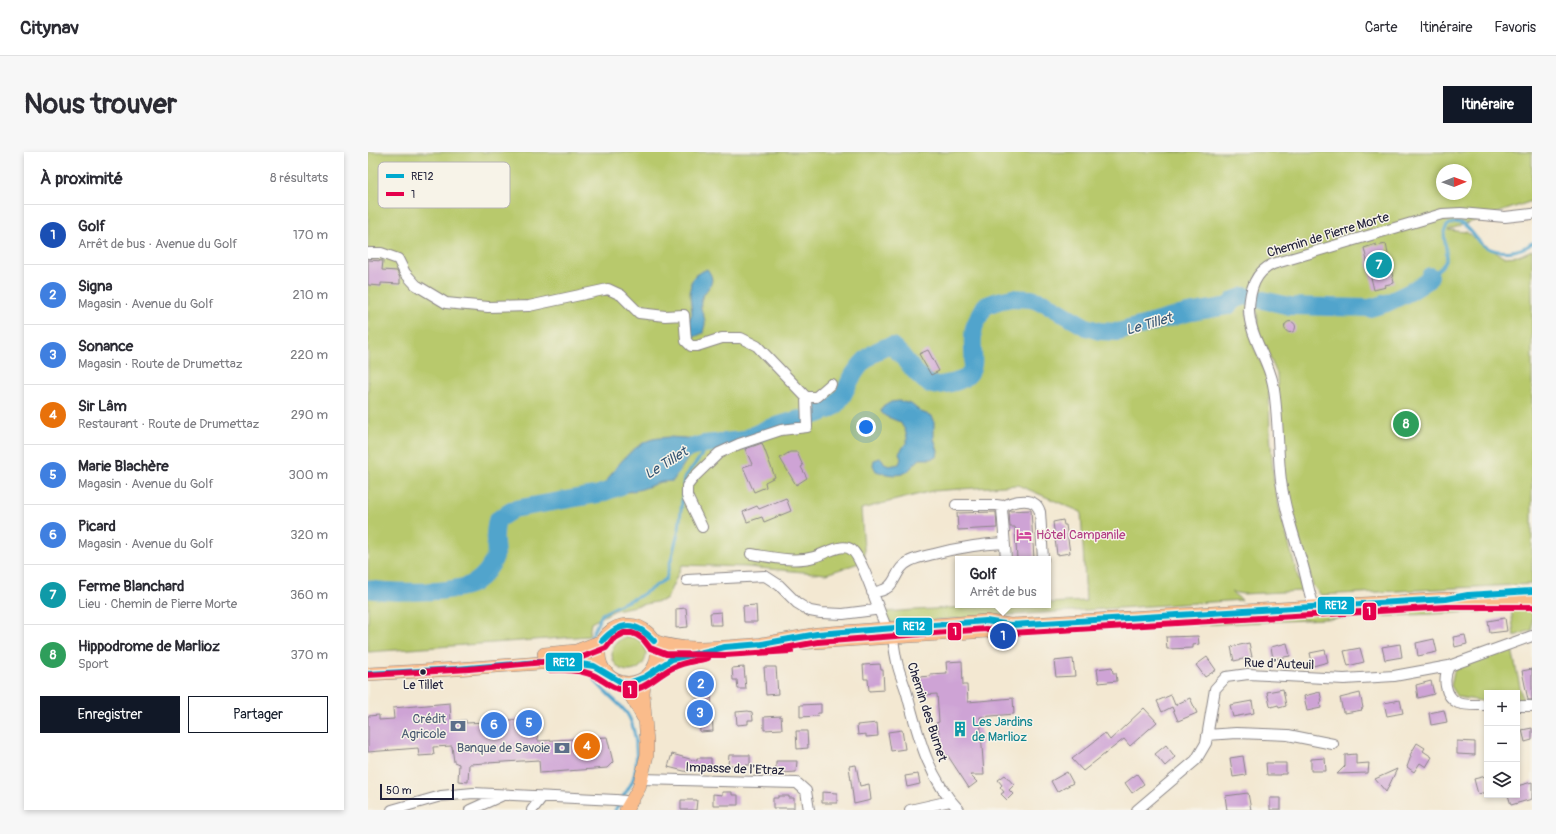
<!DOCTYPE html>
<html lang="fr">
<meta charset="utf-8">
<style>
:root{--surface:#fff;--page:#f7f7f7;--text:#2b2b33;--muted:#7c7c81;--line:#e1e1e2;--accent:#111827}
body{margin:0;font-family:Pangolin,sans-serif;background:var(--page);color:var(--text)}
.controls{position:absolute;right:12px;bottom:12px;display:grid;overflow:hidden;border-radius:0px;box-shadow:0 2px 6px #0003}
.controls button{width:36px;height:36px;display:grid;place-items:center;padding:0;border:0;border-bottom:1px solid var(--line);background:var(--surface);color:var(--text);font:20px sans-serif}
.compass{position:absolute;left:1068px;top:12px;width:36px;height:36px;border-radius:50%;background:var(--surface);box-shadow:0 2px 6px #0003;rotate:89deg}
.scale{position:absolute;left:12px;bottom:10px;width:74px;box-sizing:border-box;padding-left:4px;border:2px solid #22223b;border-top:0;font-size:11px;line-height:14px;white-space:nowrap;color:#22223b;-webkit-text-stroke:3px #f7f3e8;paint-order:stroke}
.you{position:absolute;left:498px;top:275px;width:14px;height:14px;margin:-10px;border:3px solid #fff;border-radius:50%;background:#1a73e8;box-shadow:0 0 0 6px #1a73e833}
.badge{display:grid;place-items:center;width:26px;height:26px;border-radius:50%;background:var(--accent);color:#fff;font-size:13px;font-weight:700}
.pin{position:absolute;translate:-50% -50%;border:2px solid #fff;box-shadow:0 1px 4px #0006}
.popup{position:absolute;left:587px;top:404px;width:96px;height:52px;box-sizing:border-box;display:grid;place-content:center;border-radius:0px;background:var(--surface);filter:drop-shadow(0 1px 3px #0005);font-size:13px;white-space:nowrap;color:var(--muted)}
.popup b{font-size:15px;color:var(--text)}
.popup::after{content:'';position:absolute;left:50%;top:100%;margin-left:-8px;border:8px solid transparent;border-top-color:var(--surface)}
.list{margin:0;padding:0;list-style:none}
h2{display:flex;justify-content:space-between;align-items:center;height:52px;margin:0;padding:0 16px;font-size:17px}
h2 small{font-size:13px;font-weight:400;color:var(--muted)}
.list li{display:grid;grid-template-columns:26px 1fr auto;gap:12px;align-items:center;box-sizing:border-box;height:60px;padding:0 16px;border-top:1px solid var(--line)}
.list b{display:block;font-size:15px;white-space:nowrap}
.list p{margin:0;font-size:13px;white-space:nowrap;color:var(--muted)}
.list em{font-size:13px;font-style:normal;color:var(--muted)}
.actions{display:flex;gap:8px;padding:12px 16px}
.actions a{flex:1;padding:9px 0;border:1px solid var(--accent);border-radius:0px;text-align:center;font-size:14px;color:var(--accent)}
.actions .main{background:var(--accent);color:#fff}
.icon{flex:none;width:22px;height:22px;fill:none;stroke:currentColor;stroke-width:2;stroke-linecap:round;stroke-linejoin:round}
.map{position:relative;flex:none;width:1164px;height:658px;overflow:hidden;border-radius:0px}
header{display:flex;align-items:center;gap:24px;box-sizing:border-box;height:56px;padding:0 20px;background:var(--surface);border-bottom:1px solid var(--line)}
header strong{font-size:19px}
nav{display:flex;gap:22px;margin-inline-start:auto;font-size:14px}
.intro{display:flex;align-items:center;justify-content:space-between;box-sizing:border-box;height:96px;padding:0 24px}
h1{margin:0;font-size:28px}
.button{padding:10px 18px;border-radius:0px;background:var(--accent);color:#fff;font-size:14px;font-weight:700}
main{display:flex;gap:24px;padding:0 24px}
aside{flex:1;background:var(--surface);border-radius:0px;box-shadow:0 2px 6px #0003}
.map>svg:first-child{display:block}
</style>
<header>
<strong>Citynav</strong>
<nav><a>Carte</a><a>Itinéraire</a><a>Favoris</a></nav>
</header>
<div class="intro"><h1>Nous trouver</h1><a class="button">Itinéraire</a></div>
<main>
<aside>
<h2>À proximité<small>8 résultats</small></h2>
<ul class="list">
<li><span class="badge" style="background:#1a4fb4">1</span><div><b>Golf</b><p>Arrêt de bus · Avenue du Golf</p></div><em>170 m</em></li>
<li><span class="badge" style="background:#3f7fe0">2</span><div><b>Signa</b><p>Magasin · Avenue du Golf</p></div><em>210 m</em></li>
<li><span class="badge" style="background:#3f7fe0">3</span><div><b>Sonance</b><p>Magasin · Route de Drumettaz</p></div><em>220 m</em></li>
<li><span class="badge" style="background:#e8710a">4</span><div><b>Sir Lâm</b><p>Restaurant · Route de Drumettaz</p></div><em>290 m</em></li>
<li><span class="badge" style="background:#3f7fe0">5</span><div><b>Marie Blachère</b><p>Magasin · Avenue du Golf</p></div><em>300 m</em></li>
<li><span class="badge" style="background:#3f7fe0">6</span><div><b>Picard</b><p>Magasin · Avenue du Golf</p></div><em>320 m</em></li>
<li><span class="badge" style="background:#0f9aa8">7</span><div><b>Ferme Blanchard</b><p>Lieu · Chemin de Pierre Morte</p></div><em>360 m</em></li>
<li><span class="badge" style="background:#2e9e5b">8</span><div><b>Hippodrome de Marlioz</b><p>Sport</p></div><em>370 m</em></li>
</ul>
<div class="actions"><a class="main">Enregistrer</a><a>Partager</a></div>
</aside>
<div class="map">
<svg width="1164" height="658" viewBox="0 0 1164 658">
<rect width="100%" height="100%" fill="#f7f3e8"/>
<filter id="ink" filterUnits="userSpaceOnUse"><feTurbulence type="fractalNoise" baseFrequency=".025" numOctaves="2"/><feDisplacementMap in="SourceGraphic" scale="8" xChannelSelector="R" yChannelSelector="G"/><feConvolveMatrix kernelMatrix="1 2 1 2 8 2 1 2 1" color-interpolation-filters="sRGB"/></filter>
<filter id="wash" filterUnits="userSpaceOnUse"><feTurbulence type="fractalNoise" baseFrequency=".012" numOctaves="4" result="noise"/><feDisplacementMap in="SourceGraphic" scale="16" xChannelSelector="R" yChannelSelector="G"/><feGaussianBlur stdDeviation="0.9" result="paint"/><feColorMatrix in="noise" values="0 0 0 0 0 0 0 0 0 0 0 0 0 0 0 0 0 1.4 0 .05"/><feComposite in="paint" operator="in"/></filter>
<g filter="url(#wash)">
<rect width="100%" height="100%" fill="#f3e8d2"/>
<path fill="#b8c96c" stroke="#6d7654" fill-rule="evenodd" d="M0 0H1164V49L1080 78 1098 80 1135 105 1150 104 1164 98V432L953 443 945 434 913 323 909 222 891 181 889 159 878 158 883 188 898 222 901 239 902 282 906 330 913 364 934 439 875 442 863 440 874 448 520 471 512 460 635 453H680V451L718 449 713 360 650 333 564 339 493 357 497 409 458 422 379 415 314 413 298 448 247 458 223 471 221 484 0 500ZM1074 18H1098V42H1074Z
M1128 451 1127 459 829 473 830 468Z
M1143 456H1164V478L1146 484Z
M244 502a17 17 0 1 1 34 0a17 17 0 1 1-34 0Z
M1144 497 1156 554 1149 553V541H1119V550L1090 545 1083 534 1086 519 1093 513Z"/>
<path fill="#51a4cc" stroke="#3a6384" d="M339 117C352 133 335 136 333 150 331 158 338 165 337 172 337 174 335 178 335 181L324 186 320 184 319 171 324 162 322 143 323 130 329 122Z
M531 249 543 252 553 260 564 264 566 268V287L570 299 569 305 562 307H552C547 311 544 315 540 319 531 326 517 322 508 319L505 313 506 308 512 306 514 307 517 312 521 314 531 312 533 307 531 301 539 290V285L537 278 532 270 517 264 513 260V256L523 250Z
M300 285 318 286 336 292 326 297 305 329 293 330 274 337 236 345 231 342C242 322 258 299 279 289 285 286 294 286 300 285Z"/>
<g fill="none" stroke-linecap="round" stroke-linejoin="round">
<path stroke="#51a4cc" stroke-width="3" d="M1062 124C1068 119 1076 115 1078 107 1081 99 1070 77 1082 72 1098 65 1105 85 1115 93 1129 103 1152 101 1164 91
M316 332 317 325 343 291
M223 485 234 462 255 451 272 444 298 427 311 377 315 339
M225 526C234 539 247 547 257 559 269 573 271 610 265 627 263 634 258 640 254 646
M247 658 252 651"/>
<path stroke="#51a4cc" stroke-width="18" d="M447 263C452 261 459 259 464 256 475 248 479 232 486 222 494 209 509 195 524 194 538 205 545 222 560 231 565 235 572 233 578 232 619 225 600 204 606 176 608 169 613 161 617 154L630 149 644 146 663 147 677 151 718 175 731 179 750 180 819 161 860 154 866 148 877 144 922 154 1002 156 1019 151 1042 140 1059 129 1062 124
M312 299 336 292 375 288 398 277 431 267
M0 437C24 441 86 442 106 431 115 425 123 415 127 405 129 398 126 390 127 383 127 378 128 373 129 368L146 357 231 342 253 334"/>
</g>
<g id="blocks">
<path fill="#cea3d5" d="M1008 92V94L1018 92 1026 131 1017 133 1018 135 1006 138 996 96Z
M0 108 15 109 14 118 29 119 32 126V132L13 131V134L0 133Z
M916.5 175a5.5 5.5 0 1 1 11 0a5.5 5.5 0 1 1-11 0Z
M560 198 571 219 563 223 551 202Z
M394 291 407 325 397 330 398 335 386 340 375 315 384 312 377 297Z
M422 300H429L435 314 433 315 439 326 428 333 412 306Z
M418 346 423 359 396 370 394 365 379 370 375 360 389 354 391 357Z
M663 358 666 407H649L647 375H642L641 359Z
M628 360 629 376 590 378 589 361Z
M695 368 696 373H698L702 401 689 403 685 370Z
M388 453 389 470H376L375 454Z
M318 456 320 475 308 476V457Z
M353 460 354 473H343L342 461Z
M1137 466 1139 479 1122 481 1120 469Z
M1097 483 1099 492 1087 495 1085 485Z
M830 484 831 492 825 493V496L799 497 798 485Z
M1066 487 1069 500 1050 504 1048 491Z
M881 491 884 505 866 509 863 495Z
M919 491 922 504 905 507 903 495Z
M1032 492 1034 505 1017 508 1014 495Z
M992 496 996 510 980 514 976 499Z
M957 498 960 510 945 514 942 501Z
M839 505 848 518 837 525 828 513Z
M705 507 707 524 688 525 686 509Z
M594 509 595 533H599L600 550 645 546 646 562 612 565 616 623H602L609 630 601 636 580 604H573L572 583 568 571 571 570 569 542 552 543 550 525 563 524 562 522 579 521 578 510Z
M512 512 513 518H515L516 538 501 539 500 527H496L495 513Z
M376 515 378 537H370L369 528H365L364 516Z
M396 515H408L410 542 398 543Z
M744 515 745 521H748L749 529 731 531 729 517Z
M1164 517V548H1160L1154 519Z
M342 522 345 579 332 580 329 523Z
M1063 529 1066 542 1050 546 1048 533Z
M915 537 918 554 911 556 910 553 903 555 902 554 899 540Z
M952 540 954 550 952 551 953 556 939 559 936 544Z
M992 541 995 556 993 557 994 558 977 561V560H975L972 546Z
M803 543 807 553 822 546 829 561 810 569 804 555 794 560 789 549Z
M1032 548 1035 561 1019 564 1016 551Z
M884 549 886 561 865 565 862 553Z
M82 551 83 569 98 568V571L119 570V567L132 566V569L153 567 152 565 166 564V567L168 566 170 589 239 585 245 610 239 616 172 621 171 608 101 612 100 630 90 629 91 612 86 610 84 594 65 595 66 603 51 604 50 596 0 600V564L11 563V568L26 567 25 556Z
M453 552V561H450L449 564 432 565V553Z
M776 556 789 570 762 594 756 587 715 619 704 607 737 581 742 588Z
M1076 558 1079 570 1063 573 1061 561Z
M380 559 384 560 385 568H380V572L369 573 368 560Z
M413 564 414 577 396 578V565Z
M509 571 510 584 498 585V582L490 583 489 573Z
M1164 576V588L1157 590 1154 578Z
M534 578 537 597 523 599 520 580Z
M428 579H439L440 596 429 597Z
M1089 589 1107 590V603L1089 602Z
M1049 591 1057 596 1055 599 1064 605 1058 615 1052 611 1046 620 1039 615 1043 604 1042 603Z
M798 593 807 605 797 614 787 602Z
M304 602 329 609V606H343V613L348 614 347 617 320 616V620L300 615Z
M988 602V612L1001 611 1000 621 969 622 977 614V603Z
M361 603H382V613H377V616L366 615V613H360Z
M875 604 878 623 865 625 862 606Z
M957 606 958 619H943V607Z
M408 609H429L428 620 413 621V619H408Z
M898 611H918V622H913V623H899Z
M488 613 492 634 501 632 503 648 486 652 481 614Z
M1029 617 1018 640 1007 627Z
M699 620 705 631 689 640 683 629Z
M550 622 552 632 539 635 537 624Z
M769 622 776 632 764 641 757 631Z
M637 623 646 633 641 638 645 642 639 648 633 642 636 640 632 635 634 633 630 628Z
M1118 624 1119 640 1110 642 1106 627Z
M1164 630V647L1143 653 1140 643H1149V634Z
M354 640H364V643H370V653H345V642L354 643Z
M454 640 469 641V651H454Z
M880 641 883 658H859L857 644Z
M410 644H421V646H426V656H405V646H410Z
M902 646H913V658H902Z
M313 648H329L328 658H313Z"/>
</g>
</g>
<g filter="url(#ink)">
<use href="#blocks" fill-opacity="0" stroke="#8a8586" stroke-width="1"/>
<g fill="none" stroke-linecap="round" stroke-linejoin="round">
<defs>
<path id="minor" d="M0 101H13L30 107 37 121 48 133 78 151 120 155 161 154 240 137 253 143 271 161 297 164 316 163 318 189 323 194H329L354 186H373L389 194 438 245H448L463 232
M588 353H628L635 354
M334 375 319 344V334L326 325 351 301 371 292 413 278 439 275 438 245
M383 402C403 405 426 411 446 405 457 402 474 390 484 398 495 407 509 455 516 470L517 477 515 482
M638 407 634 357C639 349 660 346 667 352 670 354 671 357 672 360L675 407
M319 428 397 424 411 433 429 451 442 459 453 461 475 462 506 458 509 454
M504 440C532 439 523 418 542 409 550 405 558 404 566 402 589 396 612 392 636 391
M946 455C941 441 939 428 935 414 926 385 917 358 913 329 909 296 911 264 905 232 900 206 881 184 881 157 882 137 887 120 905 112L1074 62 1093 61 1137 65 1164 62
M525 486C526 494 527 502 529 510 531 521 536 531 539 542 550 583 560 626 591 658
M1119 553C1110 553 1098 554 1090 551 1076 544 1075 526 1081 514L1164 484
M1149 554H1164
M839 583 868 581 920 583 965 592
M273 627 429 631 438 639 441 658
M24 658 73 644 105 641 248 648 257 649 263 652
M102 658 133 644
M164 658 174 645
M542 658 582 649
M769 658 828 608 838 591 847 537 858 525 880 522 976 527 1026 524 1081 514"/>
<path id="major" d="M231 502a29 29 0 1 1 58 0a29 29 0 1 1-58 0Z
M286 489C320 502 367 493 403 492
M431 491 621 479 636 474
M394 492 449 482 618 469 642 473 1078 447H1164
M176 502 208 499 234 489
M283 520 304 507 331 500
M0 522 88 517 186 510 220 512 231 516 239 521
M253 530 265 547 275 565
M258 658 271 636 279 603V591L275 541 277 525"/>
</defs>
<use href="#minor" stroke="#8a8586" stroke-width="12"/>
<use href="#major" stroke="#8a8586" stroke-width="14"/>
<use href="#minor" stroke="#fff" stroke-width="10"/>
<use href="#major" stroke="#fabc8b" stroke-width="13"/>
<defs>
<path id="bus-1" d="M234 489C252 469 268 469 286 489
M0 522 88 517 171 510H198L226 514 253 530 261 531 277 525 304 507 357 495 394 492 449 482 618 469 642 473 1078 447 1100 443 1164 439"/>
<path id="bus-2" d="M395 500 450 490 618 477 642 481 1078 455H1164
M181 518C197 517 213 517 227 524 237 529 245 538 258 538 277 539 288 524 304 516 315 510 328 509 340 506
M0 523 101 517 209 507 238 496 245 487 256 481H264L269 483 275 487 282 496 298 502 357 503 423 499"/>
</defs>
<use href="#bus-1" stroke="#f7f3e8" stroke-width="9"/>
<use href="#bus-2" stroke="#f7f3e8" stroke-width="9"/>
<use href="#bus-1" stroke="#00a9ce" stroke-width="6"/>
<use href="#bus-2" stroke="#e5004c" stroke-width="6"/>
</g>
</g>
<defs>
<symbol id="hotel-bare" viewBox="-9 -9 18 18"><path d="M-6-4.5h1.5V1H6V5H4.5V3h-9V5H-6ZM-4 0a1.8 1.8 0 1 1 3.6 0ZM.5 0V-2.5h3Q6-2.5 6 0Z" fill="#d1479c" stroke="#f7f3e8" stroke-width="2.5" paint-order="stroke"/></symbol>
<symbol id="bank-bare" viewBox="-9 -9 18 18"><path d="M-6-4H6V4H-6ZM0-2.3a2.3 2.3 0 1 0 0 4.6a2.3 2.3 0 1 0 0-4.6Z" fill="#5c6f8a" stroke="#f7f3e8" stroke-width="2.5" paint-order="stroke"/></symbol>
<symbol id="building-bare" viewBox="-9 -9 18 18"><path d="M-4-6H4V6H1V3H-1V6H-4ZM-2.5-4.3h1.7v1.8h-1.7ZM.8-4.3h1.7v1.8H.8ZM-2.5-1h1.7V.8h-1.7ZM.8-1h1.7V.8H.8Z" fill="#0f9aa8" stroke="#f7f3e8" stroke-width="2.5" paint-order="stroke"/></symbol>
</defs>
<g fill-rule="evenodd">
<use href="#hotel-bare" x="645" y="372" width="22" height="22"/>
<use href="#bank-bare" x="79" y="563" width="22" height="22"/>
<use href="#building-bare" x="581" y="566" width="22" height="22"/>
<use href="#bank-bare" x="183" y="585" width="22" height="22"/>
</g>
<circle fill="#22223b" stroke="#f7f3e8" stroke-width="1.5" cx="55" cy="520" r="3.5"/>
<g text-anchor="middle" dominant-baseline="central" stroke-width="3" stroke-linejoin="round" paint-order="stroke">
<g font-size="12" fill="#22223b" stroke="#f7f3e8">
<text x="55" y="533">Le Tillet</text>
</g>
<g font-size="13" fill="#22223b" stroke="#f7f3e8">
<text transform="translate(960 83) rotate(-17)">Chemin de Pierre Morte</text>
<text transform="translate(911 512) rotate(2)">Rue d'Auteuil</text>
<text transform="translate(559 560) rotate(72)">Chemin des Burnet</text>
<text transform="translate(367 617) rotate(2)">Impasse de l'Etraz</text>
</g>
<g font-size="13" fill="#b23c85" stroke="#f7f3e8" text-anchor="start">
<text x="668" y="383">Hôtel Campanile</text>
</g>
<g font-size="13" fill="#4e5e75" stroke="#f7f3e8" text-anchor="end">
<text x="78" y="567">Crédit<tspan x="78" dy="15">Agricole</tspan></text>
<text x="182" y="596">Banque de Savoie</text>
</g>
<g font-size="13" fill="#0d838f" stroke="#f7f3e8" text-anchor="start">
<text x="604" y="570">Les Jardins<tspan x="604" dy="15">de Marlioz</tspan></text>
</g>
<g font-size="14" font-style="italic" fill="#355675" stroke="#f7f3e8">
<text transform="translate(781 172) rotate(-16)">Le Tillet</text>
<text transform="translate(298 311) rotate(-32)">Le Tillet</text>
</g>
</g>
<rect x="10" y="10" width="132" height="46" rx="6" fill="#f7f3e8" stroke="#b7b4b4" stroke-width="1"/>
<rect x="18" y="22" width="18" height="4" fill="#00a9ce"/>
<rect x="18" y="40" width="18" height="4" fill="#e5004c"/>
<g font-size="11" fill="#22223b">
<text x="43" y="28">RE12</text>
<text x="43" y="46">1</text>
</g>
<g stroke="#f7f3e8" stroke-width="1.5">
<rect x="949" y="444" width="38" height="19" rx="4" fill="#00a9ce"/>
<rect x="994" y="450" width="15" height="19" rx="4" fill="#e5004c"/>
<rect x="527" y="465" width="38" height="19" rx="4" fill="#00a9ce"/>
<rect x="579" y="470" width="15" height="19" rx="4" fill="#e5004c"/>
<rect x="177" y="500" width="38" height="20" rx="4" fill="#00a9ce"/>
<rect x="254" y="528" width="16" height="19" rx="4" fill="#e5004c"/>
</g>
<g font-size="11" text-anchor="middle" font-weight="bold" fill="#fff">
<text x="968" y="457">RE12</text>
<text x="1001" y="463">1</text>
<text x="546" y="478">RE12</text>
<text x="587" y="483">1</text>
<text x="196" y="514">RE12</text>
<text x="262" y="542">1</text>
</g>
</svg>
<div class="controls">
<button>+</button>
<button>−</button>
<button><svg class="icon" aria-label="layers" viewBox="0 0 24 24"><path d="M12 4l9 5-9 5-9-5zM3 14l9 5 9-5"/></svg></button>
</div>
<svg class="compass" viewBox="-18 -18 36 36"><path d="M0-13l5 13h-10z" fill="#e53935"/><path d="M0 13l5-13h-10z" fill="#7c7c81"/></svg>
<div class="scale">50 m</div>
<div class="you"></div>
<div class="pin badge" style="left:635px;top:484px;background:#1a4fb4">1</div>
<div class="popup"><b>Golf</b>Arrêt de bus</div>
<div class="pin badge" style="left:333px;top:532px;background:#3f7fe0">2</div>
<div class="pin badge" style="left:332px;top:561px;background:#3f7fe0">3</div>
<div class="pin badge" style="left:219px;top:594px;background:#e8710a">4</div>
<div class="pin badge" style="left:161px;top:571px;background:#3f7fe0">5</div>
<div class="pin badge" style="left:126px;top:573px;background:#3f7fe0">6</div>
<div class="pin badge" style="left:1011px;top:113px;background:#0f9aa8">7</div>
<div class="pin badge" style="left:1038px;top:272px;background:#2e9e5b">8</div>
</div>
</main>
